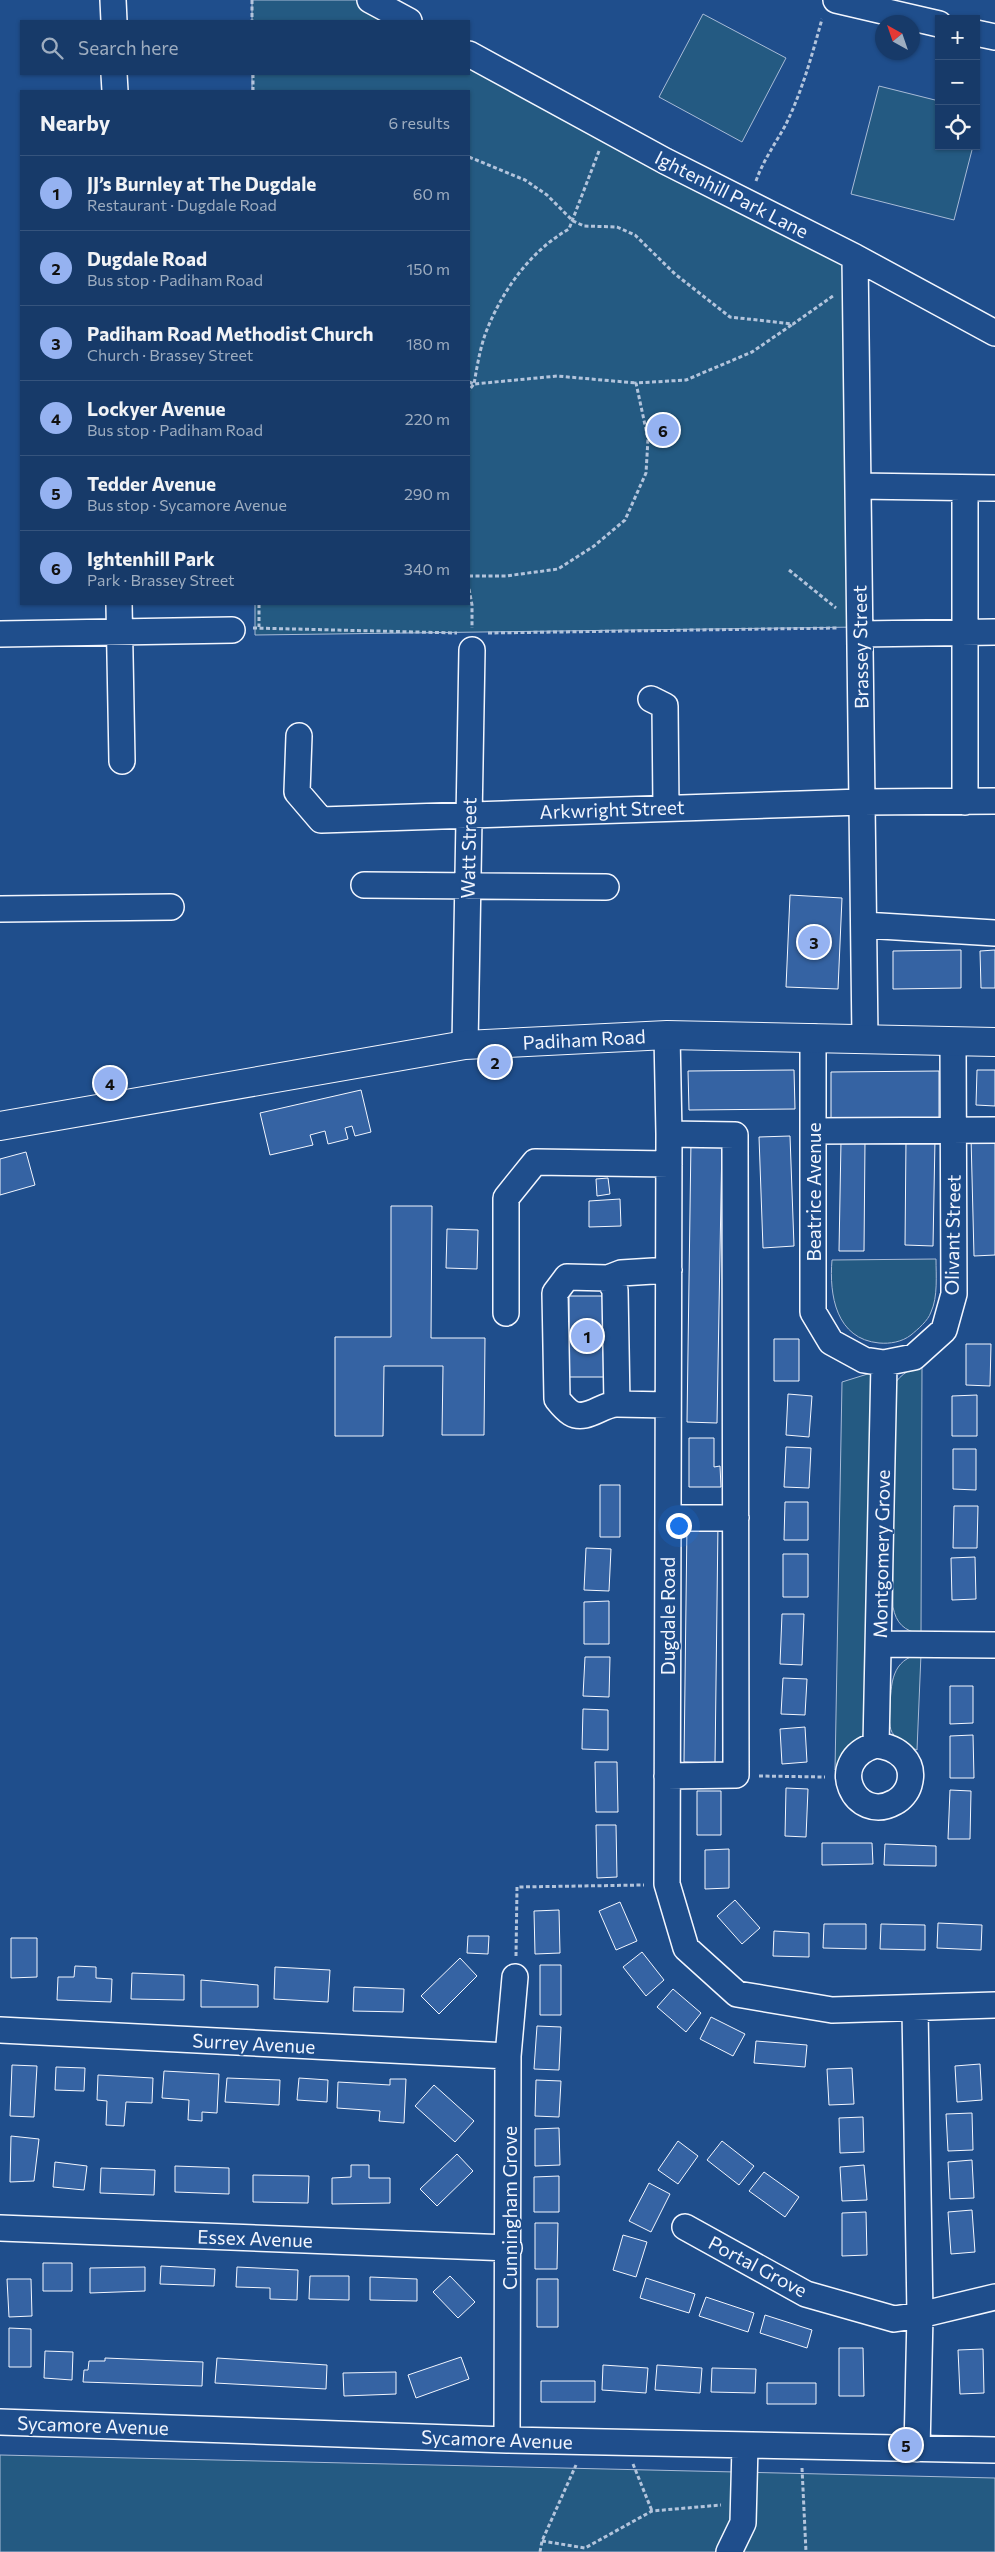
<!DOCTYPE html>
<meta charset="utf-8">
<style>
:root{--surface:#173a69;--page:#244571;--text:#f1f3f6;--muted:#9eadc0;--line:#36547d;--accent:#95b2f1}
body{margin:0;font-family:Commissioner,sans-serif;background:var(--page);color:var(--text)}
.controls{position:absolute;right:15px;top:15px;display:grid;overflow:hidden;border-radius:0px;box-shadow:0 1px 4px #0004}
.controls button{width:45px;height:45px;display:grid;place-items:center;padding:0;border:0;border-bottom:1px solid var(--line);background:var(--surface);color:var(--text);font:25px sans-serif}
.compass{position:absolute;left:875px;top:15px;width:45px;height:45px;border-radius:50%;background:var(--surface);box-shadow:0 1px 4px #0004;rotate:320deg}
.you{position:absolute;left:678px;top:1525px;width:18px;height:18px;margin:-12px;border:4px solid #fff;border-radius:50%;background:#1a73e8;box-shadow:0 0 0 8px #1a73e833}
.badge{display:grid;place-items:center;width:32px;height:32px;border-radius:50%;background:var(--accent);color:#111;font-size:16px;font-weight:700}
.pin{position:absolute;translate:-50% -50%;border:2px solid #fff;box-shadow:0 1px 5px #0006}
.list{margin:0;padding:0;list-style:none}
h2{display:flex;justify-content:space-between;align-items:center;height:65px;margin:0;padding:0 20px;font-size:21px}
h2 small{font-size:16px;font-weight:400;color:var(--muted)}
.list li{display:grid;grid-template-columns:32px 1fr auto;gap:15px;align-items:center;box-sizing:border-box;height:75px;padding:0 20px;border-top:1px solid var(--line)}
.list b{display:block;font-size:19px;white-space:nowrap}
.list p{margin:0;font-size:16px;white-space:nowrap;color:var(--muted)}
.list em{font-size:16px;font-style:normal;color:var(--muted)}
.icon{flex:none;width:28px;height:28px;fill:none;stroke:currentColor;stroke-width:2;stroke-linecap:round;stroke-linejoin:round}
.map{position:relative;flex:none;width:995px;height:2552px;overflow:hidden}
.search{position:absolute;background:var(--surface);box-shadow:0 1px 4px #0004;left:20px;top:20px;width:450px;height:55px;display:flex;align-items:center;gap:12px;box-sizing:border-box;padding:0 18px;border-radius:0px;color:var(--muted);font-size:19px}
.panel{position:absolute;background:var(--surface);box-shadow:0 1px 4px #0004;left:20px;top:90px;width:450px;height:515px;border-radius:0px}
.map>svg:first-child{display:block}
</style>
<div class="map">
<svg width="995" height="2552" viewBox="0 0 995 2552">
<rect width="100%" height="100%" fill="#1f4e8c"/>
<path fill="#245a82" stroke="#a8bbd7" d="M252 0H376L416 21H252Z
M703 14 786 58 742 142 659 97Z
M469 50 855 257 860 627 255 635V604H469V91H252V74H469Z
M879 86 939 101V146H973L954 220 851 194Z
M936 1259C936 1275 938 1297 931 1312 928 1321 918 1329 911 1335 902 1342 890 1344 879 1343 836 1339 829 1295 832 1260Z
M922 1365 921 1634C904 1631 896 1623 893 1607L891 1391C897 1376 908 1370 922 1365Z
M874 1372 866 1729C859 1745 843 1754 835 1770L842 1382Z
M921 1654 917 1750C908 1746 900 1744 894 1735 888 1729 890 1717 890 1709 891 1684 891 1659 921 1654Z
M0 2455 995 2478V2552H0Z"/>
<path fill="#3563a3" stroke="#f2f6ff" d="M790 895 842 898 838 989 786 987Z
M961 950V988L893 989V951Z
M995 950V988H981L980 951Z
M794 1070 795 1109 689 1110 688 1071Z
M977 1070H995V1106L976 1105Z
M939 1071V1120L831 1121V1072Z
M361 1090 371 1132 355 1136 352 1126 345 1128 348 1139 328 1144 325 1131 310 1135 313 1145 270 1155 260 1113Z
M790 1136 794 1246 763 1248 759 1137Z
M995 1136V1255L974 1256 971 1137Z
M906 1139H935L933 1246 905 1245Z
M691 1140H722L717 1423 687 1422Z
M841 1141H865L864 1251H839Z
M26 1152 35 1185 0 1195V1159Z
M608 1178 610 1194 597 1196 596 1179Z
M620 1199 621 1226 589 1227V1201Z
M391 1206H432L431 1338H485L484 1435H442L443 1366H384L383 1436H335V1337H391Z
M447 1229 478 1230 477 1269 446 1268Z
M569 1296H605V1377H569Z
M774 1339H799V1381H774Z
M966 1344H991L990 1386 966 1385Z
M788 1394 812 1396 809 1437 786 1435Z
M977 1395V1436H952V1396Z
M689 1438H714V1467L720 1466 721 1487H689Z
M786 1447 811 1448 809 1488 784 1487Z
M953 1449H976V1490L953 1489Z
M600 1485H620V1537H600Z
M785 1502H808V1540H784Z
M954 1506H978L977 1548H953Z
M687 1523H718L715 1763 684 1762Z
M586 1548 611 1549 609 1591 584 1590Z
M783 1554H808V1597H783Z
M975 1557 976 1599 952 1600 951 1558Z
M609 1601V1644H584V1602Z
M782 1614H804L802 1665 780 1664Z
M585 1657H610L609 1697 583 1696Z
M783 1678 807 1679 805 1715 781 1714Z
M950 1686H973V1723L950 1724Z
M583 1709 608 1710V1750L582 1749Z
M805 1727 807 1762 782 1764 780 1729Z
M973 1735 974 1778H950V1736Z
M595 1762H617L618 1812H596Z
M786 1788 808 1789 806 1837 785 1836Z
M950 1790 971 1791 970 1839H948Z
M697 1791H721V1835H697Z
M596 1825H616L617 1877 597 1878Z
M822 1843H872L873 1864 822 1865Z
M885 1844 936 1846V1866L884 1865Z
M729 1849V1888L705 1889V1850Z
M735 1900 760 1928 742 1944 717 1916Z
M620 1902 637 1941 616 1950 599 1911Z
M559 1910 560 1953 535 1954 534 1911Z
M938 1923 982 1925 981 1950 937 1948Z
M824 1924H866V1949L823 1948Z
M881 1924 925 1925V1950L880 1949Z
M774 1931 809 1933V1957L773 1956Z
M468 1936H489L488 1954 467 1953Z
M11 1938H37V1977L11 1978Z
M642 1952 664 1980 646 1996 623 1967Z
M460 1958 477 1976 439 2014 421 1996Z
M540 1965H561V2015H540Z
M75 1966 96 1967V1978L112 1979 111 2002 57 2000 58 1977H74Z
M275 1967 330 1970 328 2002 274 1999Z
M132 1973 184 1975V2000L131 1999Z
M201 1980 258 1985V2007H201Z
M354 1987 404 1989 403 2012 353 2011Z
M673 1989 701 2013 686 2032 657 2007Z
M711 2017 745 2034 733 2056 700 2039Z
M537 2026 561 2027 559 2070 534 2069Z
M756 2041 807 2045 805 2067 754 2063Z
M980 2064 982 2100 957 2102 955 2066Z
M12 2065 37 2066 34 2117 10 2116Z
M56 2067 85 2068 84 2091 55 2090Z
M852 2068 854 2104 829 2105 827 2069Z
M164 2071 219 2074 217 2113 202 2112V2121L188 2120 189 2100 162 2098Z
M98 2075 153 2078 152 2103 126 2102 124 2126 106 2125 107 2101 97 2100Z
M227 2078 280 2080 279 2105 225 2102Z
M299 2078 328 2080 327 2102 297 2100Z
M390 2079H406L404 2123 379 2121 380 2111 337 2108 338 2082 390 2085Z
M536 2080 561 2081 559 2117 535 2116Z
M434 2085 474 2121 455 2142 415 2106Z
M972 2113 973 2150 948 2151 946 2114Z
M863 2117 864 2152 840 2153 839 2118Z
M559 2128 560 2165 535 2166V2129Z
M11 2136 39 2139 34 2181 10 2182Z
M678 2141 698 2156 678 2184 658 2170Z
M722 2141 754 2166 739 2185 707 2160Z
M457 2154 473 2171 437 2206 420 2189Z
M972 2160 974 2198 950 2199 948 2162Z
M55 2162 87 2166 84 2190 53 2187Z
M351 2165H369V2178H390V2203L332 2204V2178L351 2177Z
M864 2165 867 2200 842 2201 840 2167Z
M175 2166 229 2168V2194L175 2192Z
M101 2168 155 2170 154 2195 100 2193Z
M764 2172 799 2197 785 2217 749 2191Z
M253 2175 309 2176 308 2203 253 2202Z
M559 2176V2212H534V2177Z
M649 2183 670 2194 651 2232 629 2221Z
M972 2210 975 2252 951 2254 948 2212Z
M866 2212 867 2255 842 2256V2213Z
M535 2223H558L557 2269H535Z
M623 2235 647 2242 636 2277 613 2270Z
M43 2263H72V2291H43Z
M161 2266 215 2269 214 2286 160 2284Z
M145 2267V2291L90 2293V2268Z
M237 2267 298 2270 297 2300 270 2299V2288L236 2287Z
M310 2276H349V2300L309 2299Z
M450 2276 475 2302 458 2318 433 2292Z
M370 2277 417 2279V2301L370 2300Z
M646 2278 695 2294 689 2313 640 2298Z
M7 2279H31L32 2316 9 2317Z
M537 2279H558V2327H537Z
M706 2297 754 2313 748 2332 699 2316Z
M765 2315 812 2330 807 2348 760 2333Z
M9 2328 31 2329V2367H9Z
M839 2348H863L864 2396H839Z
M983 2349 984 2393 960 2394 958 2350Z
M45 2351 73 2352 72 2380 44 2378Z
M461 2357 469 2379 416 2398 408 2375Z
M105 2358 203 2362 202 2386 83 2382 84 2370H88L89 2361H105Z
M217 2358 327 2365 326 2389 215 2383Z
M603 2365 648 2368 646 2393 602 2390Z
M657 2365 702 2368 700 2393 655 2390Z
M712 2368 756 2369 755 2393 711 2392Z
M396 2372V2394L344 2396 343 2373Z
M541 2381H595V2402H541Z
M767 2383H816V2404H767Z"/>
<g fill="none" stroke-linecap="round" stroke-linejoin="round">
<defs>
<path id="minor" d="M113 0 114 21
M370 0 409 21
M836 0 939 24
M976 33 995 37
M469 54 665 161 855 257 995 333
M114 74 115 91
M855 257 865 1038
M858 486 995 488
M965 488V802
M119 604 122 761
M0 634 232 630
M860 634 995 632
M651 699 665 706 666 808
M299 736 297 792 321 820 862 802 995 801
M364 885 606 887
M0 909 171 907
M864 925 995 933
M667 1035 669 1134 667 1884 686 1948 737 1994 832 2010 995 2005
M813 1037V1312L831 1342 864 1360 884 1363 914 1357 944 1330 954 1294 953 1042
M465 1045 472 650
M813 1131 995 1130
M608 1278 621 1273 669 1270
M506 1313V1198L535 1162 669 1164
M617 1404 615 1290 608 1278 567 1277 555 1293 557 1399C561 1404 566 1410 571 1413 586 1422 602 1404 617 1404L668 1405
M668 1518H736
M880 1644 995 1645
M876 1745C897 1747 916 1761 909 1785 907 1792 901 1799 895 1802 855 1825 824 1760 876 1745L884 1363
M667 1776 736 1775 735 1135 669 1134
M915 2008 920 2315 917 2449
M0 2030 508 2056
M685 2227 806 2294 894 2319 920 2315 995 2297
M0 2228 509 2248
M0 2422 507 2440 995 2450
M507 2440 508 2056 515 1977
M729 2552 743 2523 745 2446"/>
<path id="major" d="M0 1126 465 1045 667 1035 995 1042"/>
</defs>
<use href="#minor" stroke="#f2f6ff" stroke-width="28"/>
<use href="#major" stroke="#f2f6ff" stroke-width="30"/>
<path stroke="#b3c4dc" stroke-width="3" stroke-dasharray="4 2.5" stroke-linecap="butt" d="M252 0V21
M253 74V91
M599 151 569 229C530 251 502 291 486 332 480 348 477 367 474 384L557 376 636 383
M469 157 525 180 547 195 573 221 584 226 617 227 635 235 675 274 730 317 793 324 833 296
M756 181C763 161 775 144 785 126 802 92 812 55 822 19
M469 382 474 384 469 390
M789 570 836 608
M469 576H506L558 569 594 546 625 520 646 473 648 439 636 383 686 380 752 352 793 324
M469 589 472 605V628
M259 604V627
M253 628 457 633
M488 633 837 628
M759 1776 825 1777
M516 1956 517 1887 644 1885
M633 2464 652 2511
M802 2468 806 2552
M542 2541 585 2548 652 2511 721 2505
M540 2552 542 2541 576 2465"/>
<use href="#minor" stroke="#1f4e8c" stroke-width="25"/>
<use href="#major" stroke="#1f4e8c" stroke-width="28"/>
</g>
<g text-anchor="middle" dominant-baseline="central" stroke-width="4" stroke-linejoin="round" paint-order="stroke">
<g font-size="19" fill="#f2f6ff" stroke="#1f4e8c">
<text transform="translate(732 194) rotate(27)">Ightenhill Park Lane</text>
<text transform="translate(860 647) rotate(-91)">Brassey Street</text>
<text transform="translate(612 809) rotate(-2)">Arkwright Street</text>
<text transform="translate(468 848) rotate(-89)">Watt Street</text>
<text transform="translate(584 1039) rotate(-3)">Padiham Road</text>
<text transform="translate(813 1192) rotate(-90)">Beatrice Avenue</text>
<text transform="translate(952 1235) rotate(-89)">Olivant Street</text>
<text transform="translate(881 1554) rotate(-89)">Montgomery Grove</text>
<text transform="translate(667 1616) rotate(-90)">Dugdale Road</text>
<text transform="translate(254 2043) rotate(3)">Surrey Avenue</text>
<text transform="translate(509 2208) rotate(-90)">Cunningham Grove</text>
<text transform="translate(255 2238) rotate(2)">Essex Avenue</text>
<text transform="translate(758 2266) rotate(28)">Portal Grove</text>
<text transform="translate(93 2425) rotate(2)">Sycamore Avenue</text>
<text transform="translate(497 2439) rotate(2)">Sycamore Avenue</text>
</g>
</g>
</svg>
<div class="controls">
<button>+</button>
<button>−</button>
<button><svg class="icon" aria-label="locate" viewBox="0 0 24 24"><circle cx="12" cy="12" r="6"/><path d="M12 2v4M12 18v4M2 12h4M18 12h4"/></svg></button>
</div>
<svg class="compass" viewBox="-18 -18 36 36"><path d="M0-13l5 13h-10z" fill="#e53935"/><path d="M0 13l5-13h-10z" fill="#9eadc0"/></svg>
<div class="you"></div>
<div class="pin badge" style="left:587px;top:1336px">1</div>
<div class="pin badge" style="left:495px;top:1062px">2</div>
<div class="pin badge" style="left:814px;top:942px">3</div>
<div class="pin badge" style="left:110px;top:1083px">4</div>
<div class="pin badge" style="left:906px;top:2445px">5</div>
<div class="pin badge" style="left:663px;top:430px">6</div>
<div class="search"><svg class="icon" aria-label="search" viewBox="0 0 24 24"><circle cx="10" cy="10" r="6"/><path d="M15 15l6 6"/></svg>Search here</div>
<section class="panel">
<h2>Nearby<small>6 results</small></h2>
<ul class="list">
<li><span class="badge">1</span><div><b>JJ’s Burnley at The Dugdale</b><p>Restaurant · Dugdale Road</p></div><em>60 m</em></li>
<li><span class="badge">2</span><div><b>Dugdale Road</b><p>Bus stop · Padiham Road</p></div><em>150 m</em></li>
<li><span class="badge">3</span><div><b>Padiham Road Methodist Church</b><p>Church · Brassey Street</p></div><em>180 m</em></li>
<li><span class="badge">4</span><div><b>Lockyer Avenue</b><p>Bus stop · Padiham Road</p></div><em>220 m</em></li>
<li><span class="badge">5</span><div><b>Tedder Avenue</b><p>Bus stop · Sycamore Avenue</p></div><em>290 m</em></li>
<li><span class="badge">6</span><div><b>Ightenhill Park</b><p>Park · Brassey Street</p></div><em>340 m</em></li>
</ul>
</section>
</div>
